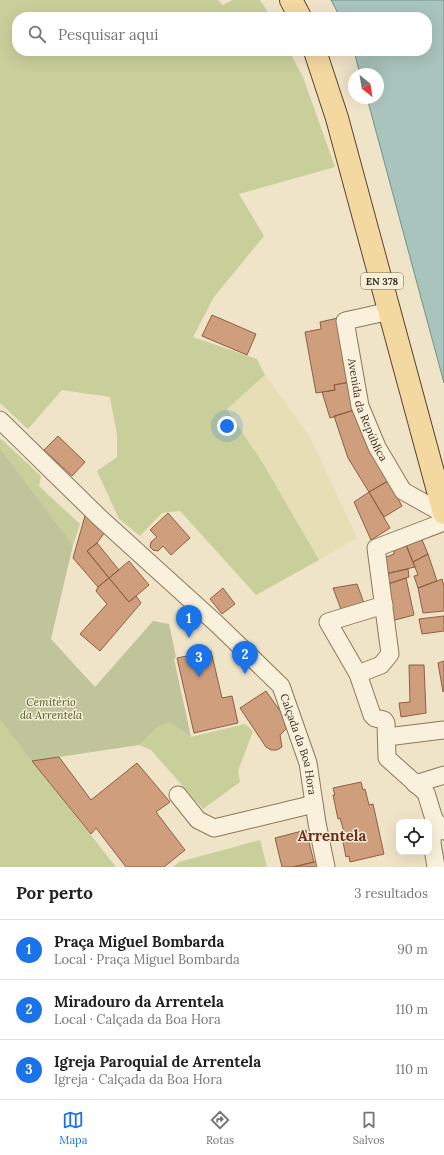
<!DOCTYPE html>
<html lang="pt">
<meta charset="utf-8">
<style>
:root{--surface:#fff;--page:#f2f2f2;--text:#222;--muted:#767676;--line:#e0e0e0;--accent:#1a73e8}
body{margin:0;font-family:Lora,serif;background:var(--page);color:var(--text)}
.controls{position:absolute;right:12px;bottom:12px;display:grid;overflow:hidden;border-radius:8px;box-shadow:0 4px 16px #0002}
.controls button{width:36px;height:36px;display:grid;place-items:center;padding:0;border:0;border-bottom:1px solid var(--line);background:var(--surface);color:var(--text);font:20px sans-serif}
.compass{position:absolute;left:348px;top:68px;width:36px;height:36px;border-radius:50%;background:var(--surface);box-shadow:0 4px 16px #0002;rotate:150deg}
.you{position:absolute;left:227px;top:426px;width:14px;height:14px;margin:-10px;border:3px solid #fff;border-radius:50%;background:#1a73e8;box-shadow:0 0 0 6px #1a73e833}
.badge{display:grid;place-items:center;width:26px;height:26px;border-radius:50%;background:var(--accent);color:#fff;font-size:13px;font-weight:700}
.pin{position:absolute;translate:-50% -33px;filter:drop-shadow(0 1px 2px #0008)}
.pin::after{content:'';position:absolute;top:21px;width:14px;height:12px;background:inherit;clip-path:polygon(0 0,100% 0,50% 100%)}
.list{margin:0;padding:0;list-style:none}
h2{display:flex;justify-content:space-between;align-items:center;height:52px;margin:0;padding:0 16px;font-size:17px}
h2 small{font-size:13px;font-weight:400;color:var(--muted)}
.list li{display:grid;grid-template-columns:26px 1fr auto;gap:12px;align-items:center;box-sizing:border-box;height:60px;padding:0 16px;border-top:1px solid var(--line)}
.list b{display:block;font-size:15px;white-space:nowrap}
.list p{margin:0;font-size:13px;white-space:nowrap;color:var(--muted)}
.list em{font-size:13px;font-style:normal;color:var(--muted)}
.icon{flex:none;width:22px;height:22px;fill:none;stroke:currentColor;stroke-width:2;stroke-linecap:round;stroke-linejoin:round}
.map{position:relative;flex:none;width:444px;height:867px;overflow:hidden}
.search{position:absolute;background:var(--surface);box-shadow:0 4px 16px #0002;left:12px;right:12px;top:12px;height:44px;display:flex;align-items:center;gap:10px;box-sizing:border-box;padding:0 14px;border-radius:16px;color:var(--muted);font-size:15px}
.sheet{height:232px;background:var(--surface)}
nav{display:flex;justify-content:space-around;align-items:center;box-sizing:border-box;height:56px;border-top:1px solid var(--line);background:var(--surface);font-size:11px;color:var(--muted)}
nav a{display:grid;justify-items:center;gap:2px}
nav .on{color:var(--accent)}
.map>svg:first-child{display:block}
</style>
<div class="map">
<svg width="444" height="867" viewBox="0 0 444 867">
<rect width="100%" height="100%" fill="#f0e4c8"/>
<path fill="#e6deb5" d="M265 375 309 435 357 538 319 560 264 465 227 408Z"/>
<path fill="#c9cf9b" d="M0 0H218L223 5 232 0H260L271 17H17V51H289L303 77 335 167 239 194 264 236 214 297 193 337 257 359 265 375 227 409 264 465 319 560 256 595 180 511 162 513 140 536 119 519 97 471 117 457V435L110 397 62 390 28 429 0 403Z
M0 438 41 476 39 486 80 524 73 545 0 448Z
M0 720 116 867H0Z
M169 722 191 737 245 724 253 731 238 771 240 782 203 809 151 750 139 745 157 726Z
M260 840 267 867H173L179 862Z"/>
<path fill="#bfc49a" d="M0 448 73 545 51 639 95 687 153 621 169 624 176 657 174 659 191 737 169 722 157 727 139 745 32 761 0 720Z"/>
<path fill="#a9c4bc" stroke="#6f938a" d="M331 0H444V383L367 98H378V74H360L354 51H427V17H340Z"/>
<path fill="#cf9f7d" stroke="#8d5f41" d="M212 315 256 334 247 355 202 336Z
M338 318 350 382 334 385 335 390 316 393 305 332 321 329 320 322Z
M350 382 354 410 330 418 322 392 335 390 334 385Z
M354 410 388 481 369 492 348 458 334 416Z
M58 436 85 462 72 476 44 450Z
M388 481 402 506 384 517 369 492Z
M369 492 390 528 371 540 354 502Z
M168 513 190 538 171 555 163 546 158 551 153 550 150 547 151 542 157 537 150 530Z
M85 516 105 532 97 543 87 551 109 578 98 587 73 558Z
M420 535 428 554 413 562 404 540Z
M404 540 415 567 385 574 381 559 394 554V545Z
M97 543 119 570 109 578 87 551Z
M428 554 437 581 418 588 414 576 418 575 413 562Z
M129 561 149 585 129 602 109 578Z
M408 569 409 577 388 584 385 574Z
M109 578 129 602 136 596 141 603 100 651 80 634 107 604 96 591 98 587Z
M406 578 414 615 391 621 388 584Z
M442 579 444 586V611L423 613 418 588Z
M357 584 365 606 342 612 333 588Z
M223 588 235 604 222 614 210 599Z
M444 616V631L422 634 419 619Z
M211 651 222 698 232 696 238 723 194 733 177 658Z
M444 661V691L443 692 438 663Z
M409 665H424L426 713 401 717 399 703 410 702Z
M266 691 290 725 280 735 282 747 277 750H271L266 747 240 708Z
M59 757 91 800 137 763 170 802 156 812 185 850 164 867H126L96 828 91 834 32 761Z
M361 782 363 790 365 789 369 805 373 804 384 854 350 862 349 856 346 857 341 832H344L340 818 338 819 333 795H335L333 788Z
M306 830 314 862 293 867H282L275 838Z
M317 861 319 867H293L314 862Z"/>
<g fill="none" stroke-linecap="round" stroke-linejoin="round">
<defs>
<g id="minor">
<path id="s1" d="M390 311 345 321 360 406 377 447 403 491 444 514"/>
<path id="s2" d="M0 420 99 517 217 624 281 686 308 763 317 823 326 867"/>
<path d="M384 605 328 622 358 674 372 715 375 718 384 720 386 723 387 758 426 793 434 819 444 831"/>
<path d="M358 674 381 665 390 654 376 548 444 522"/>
<path d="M387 737 444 730"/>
<path d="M415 784 444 775"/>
<path d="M178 795 198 820 214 828 314 804"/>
<path d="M434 819 432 843 436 867"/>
</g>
<path id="primary" d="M291 0 300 17
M315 51 337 118 444 513"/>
</defs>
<use href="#minor" stroke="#8d765c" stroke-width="19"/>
<use href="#primary" stroke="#5b4430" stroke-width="24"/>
<use href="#minor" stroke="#faf1dc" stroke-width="17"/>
<use href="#primary" stroke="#f3d9a0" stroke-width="22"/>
</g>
<g text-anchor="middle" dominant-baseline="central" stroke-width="3" stroke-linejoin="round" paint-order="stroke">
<rect fill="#f7eed8" stroke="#756857" stroke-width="1" x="361" y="273" width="42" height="16" rx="3"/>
<g font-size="10" font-weight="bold" fill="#3d2e20">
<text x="382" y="281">EN 378</text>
</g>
<g font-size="11" fill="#3d2e20" stroke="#f7eed8">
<text stroke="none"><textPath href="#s1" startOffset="138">Avenida da República</textPath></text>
<text stroke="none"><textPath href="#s2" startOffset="448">Calçada da Boa Hora</textPath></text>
</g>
<g font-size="11" font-style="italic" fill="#4d5a26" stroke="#f7eed8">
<text x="51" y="702">Cemitério<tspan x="51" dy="13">da Arrentela</tspan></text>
</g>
<g font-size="15" font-weight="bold" fill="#6b2e1e" stroke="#f7eed8">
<text x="332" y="835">Arrentela</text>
</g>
</g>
</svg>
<div class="controls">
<button><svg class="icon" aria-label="locate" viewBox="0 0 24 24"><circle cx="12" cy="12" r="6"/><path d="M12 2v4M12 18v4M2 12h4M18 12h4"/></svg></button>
</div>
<svg class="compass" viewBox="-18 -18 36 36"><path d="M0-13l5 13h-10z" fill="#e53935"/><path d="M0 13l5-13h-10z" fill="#767676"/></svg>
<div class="you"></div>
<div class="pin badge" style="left:189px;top:638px">1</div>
<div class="pin badge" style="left:245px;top:674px">2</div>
<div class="pin badge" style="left:199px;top:677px">3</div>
<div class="search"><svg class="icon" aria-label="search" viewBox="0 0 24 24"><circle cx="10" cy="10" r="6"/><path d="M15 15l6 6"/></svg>Pesquisar aqui</div>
</div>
<section class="sheet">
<h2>Por perto<small>3 resultados</small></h2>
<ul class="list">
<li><span class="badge">1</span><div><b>Praça Miguel Bombarda</b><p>Local · Praça Miguel Bombarda</p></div><em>90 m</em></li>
<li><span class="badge">2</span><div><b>Miradouro da Arrentela</b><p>Local · Calçada da Boa Hora</p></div><em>110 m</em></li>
<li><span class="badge">3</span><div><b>Igreja Paroquial de Arrentela</b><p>Igreja · Calçada da Boa Hora</p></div><em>110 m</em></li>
</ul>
</section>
<nav>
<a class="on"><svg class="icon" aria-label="map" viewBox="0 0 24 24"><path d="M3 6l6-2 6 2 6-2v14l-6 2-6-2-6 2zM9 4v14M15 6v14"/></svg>Mapa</a>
<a><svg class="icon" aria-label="directions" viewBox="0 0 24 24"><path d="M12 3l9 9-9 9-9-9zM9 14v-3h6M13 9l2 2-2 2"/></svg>Rotas</a>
<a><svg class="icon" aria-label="saved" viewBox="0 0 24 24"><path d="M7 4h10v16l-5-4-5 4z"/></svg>Salvos</a>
</nav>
